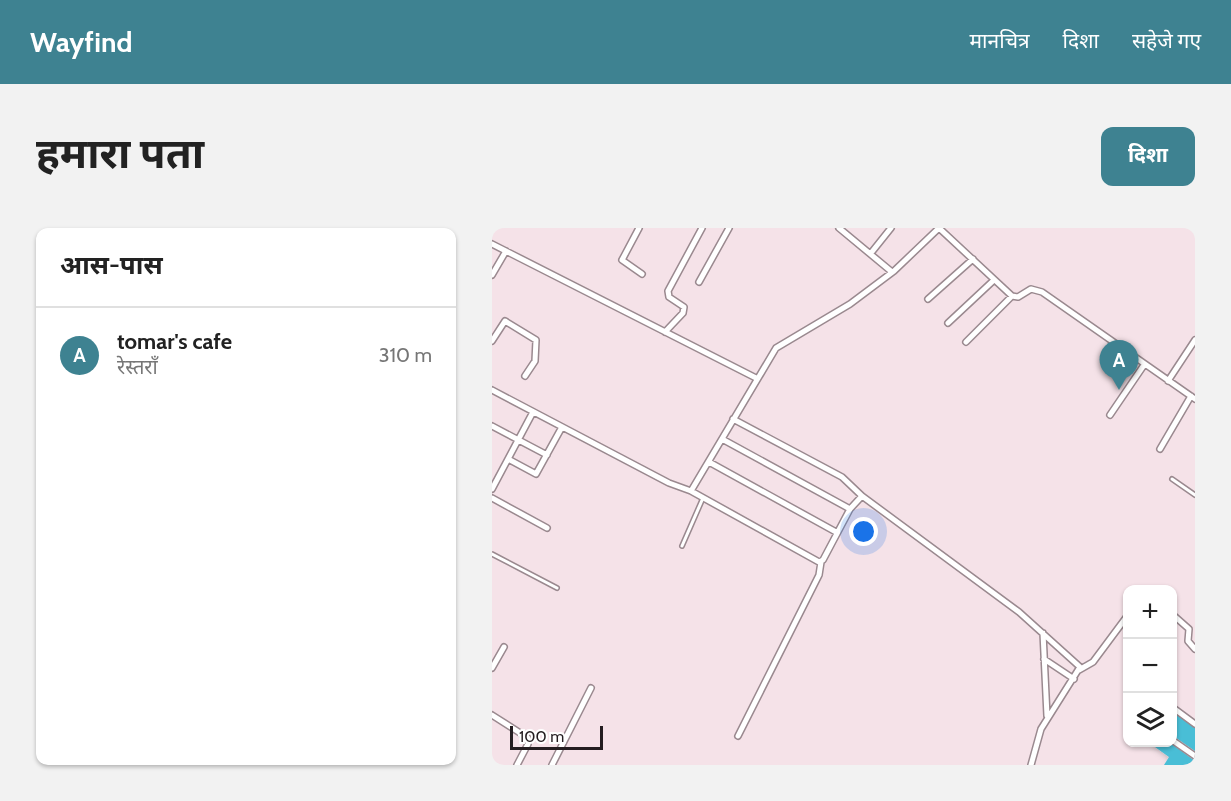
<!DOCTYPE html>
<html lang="hi">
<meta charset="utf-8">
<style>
:root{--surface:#fff;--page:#f2f2f2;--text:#222;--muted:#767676;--line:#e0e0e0;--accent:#3e8291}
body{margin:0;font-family:Cabin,"Noto Sans Devanagari",sans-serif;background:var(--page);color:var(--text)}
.controls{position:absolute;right:18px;bottom:18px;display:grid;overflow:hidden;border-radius:12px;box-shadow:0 2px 4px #0004}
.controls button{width:54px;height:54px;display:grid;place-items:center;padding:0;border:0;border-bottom:2px solid var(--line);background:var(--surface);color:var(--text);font:30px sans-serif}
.scale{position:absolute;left:18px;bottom:15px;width:93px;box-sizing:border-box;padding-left:6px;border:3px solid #241d20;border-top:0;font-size:16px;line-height:21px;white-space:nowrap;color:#241d20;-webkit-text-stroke:4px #fff;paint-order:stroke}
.you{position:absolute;left:372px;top:304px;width:21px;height:21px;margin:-15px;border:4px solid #fff;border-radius:50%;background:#1a73e8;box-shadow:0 0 0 9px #1a73e833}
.badge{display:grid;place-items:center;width:39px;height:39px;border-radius:50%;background:var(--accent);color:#fff;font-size:20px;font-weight:700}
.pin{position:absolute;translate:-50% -50px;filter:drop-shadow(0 2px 3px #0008)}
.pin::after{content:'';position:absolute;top:32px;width:21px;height:18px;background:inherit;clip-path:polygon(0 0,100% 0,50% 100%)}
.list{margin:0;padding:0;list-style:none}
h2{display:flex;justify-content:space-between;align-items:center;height:78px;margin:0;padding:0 24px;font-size:26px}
h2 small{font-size:20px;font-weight:400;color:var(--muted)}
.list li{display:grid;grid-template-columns:39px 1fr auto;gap:18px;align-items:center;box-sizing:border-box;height:96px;padding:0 24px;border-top:2px solid var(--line)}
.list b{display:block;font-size:22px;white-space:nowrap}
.list p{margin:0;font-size:20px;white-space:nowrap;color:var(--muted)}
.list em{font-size:20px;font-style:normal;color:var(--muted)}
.icon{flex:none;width:33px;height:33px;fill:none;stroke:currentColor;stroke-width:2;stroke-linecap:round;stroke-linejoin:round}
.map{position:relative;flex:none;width:703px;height:537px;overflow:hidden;border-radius:12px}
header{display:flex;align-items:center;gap:36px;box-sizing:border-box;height:84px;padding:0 30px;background:var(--accent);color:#fff}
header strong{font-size:28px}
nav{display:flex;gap:33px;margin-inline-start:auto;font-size:21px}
.intro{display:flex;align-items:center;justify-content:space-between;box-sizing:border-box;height:144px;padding:0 36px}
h1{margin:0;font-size:42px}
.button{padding:15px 27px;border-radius:12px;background:var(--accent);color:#fff;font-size:21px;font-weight:700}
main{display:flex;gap:36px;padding:0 36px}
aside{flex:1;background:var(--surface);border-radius:12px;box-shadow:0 2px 4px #0004}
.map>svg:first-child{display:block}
</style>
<header>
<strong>Wayfind</strong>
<nav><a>मानचित्र</a><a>दिशा</a><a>सहेजे गए</a></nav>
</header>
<div class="intro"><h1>हमारा पता</h1><a class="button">दिशा</a></div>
<main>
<aside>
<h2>आस-पास<small></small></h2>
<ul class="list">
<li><span class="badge">A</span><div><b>tomar's cafe</b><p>रेस्तराँ</p></div><em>310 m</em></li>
</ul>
</aside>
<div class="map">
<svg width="703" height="537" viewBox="0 0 703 537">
<defs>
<filter id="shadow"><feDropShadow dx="3" dy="3" stdDeviation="3" flood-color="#0004"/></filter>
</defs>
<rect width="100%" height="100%" fill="#f5e2e8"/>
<path fill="#48bed6" filter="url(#shadow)" d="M680 483 703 500V523L680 507Z
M656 514H677L703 533V537H672L677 529Z"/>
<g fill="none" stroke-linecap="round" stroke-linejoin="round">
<defs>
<path id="service" d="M680 251 703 267
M190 318 211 270
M0 326 65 360"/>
<path id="minor" d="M147 0 130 32 150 46
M347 0 400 44
M447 0 520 68 526 69 539 61 550 64 703 171
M0 16 264 150
M379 25 399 0
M0 47 14 23
M207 54 237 0
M436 71 481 31
M456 95 502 52
M173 104 191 85 192 79 177 69 176 63 210 0
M0 113 13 93 44 112 43 133 33 148
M474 114 520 68
M676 153 703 112
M0 162 177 255 199 263 284 120 358 76 402 43 447 0
M618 187 652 137
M241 191 350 249 370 268
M0 198 55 227
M230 211 358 281
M668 221 699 168
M16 231 44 246 70 199
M217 234 344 304
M0 261 41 184
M199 263 327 334 331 332 358 281 370 268 527 384 588 439 549 501 539 537
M0 270 55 300
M680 386 697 401 696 413 703 421
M551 405 555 488
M552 431 582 451
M0 440 12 419
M587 442 601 434 636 387
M680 479 703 496
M0 487 36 510V516L25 537
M246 508 327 347 329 334
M680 512 703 528
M60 537 99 460"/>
</defs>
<use href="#service" stroke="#9a898f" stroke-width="6"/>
<use href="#minor" stroke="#9a898f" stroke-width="8"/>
<use href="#service" stroke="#fff" stroke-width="3"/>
<use href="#minor" stroke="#fff" stroke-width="5"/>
</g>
</svg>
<div class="controls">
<button>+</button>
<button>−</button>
<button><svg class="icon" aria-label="layers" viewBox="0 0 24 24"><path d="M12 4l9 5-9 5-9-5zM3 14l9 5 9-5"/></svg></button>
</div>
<div class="scale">100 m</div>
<div class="you"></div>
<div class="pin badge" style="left:627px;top:162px">A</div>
</div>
</main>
